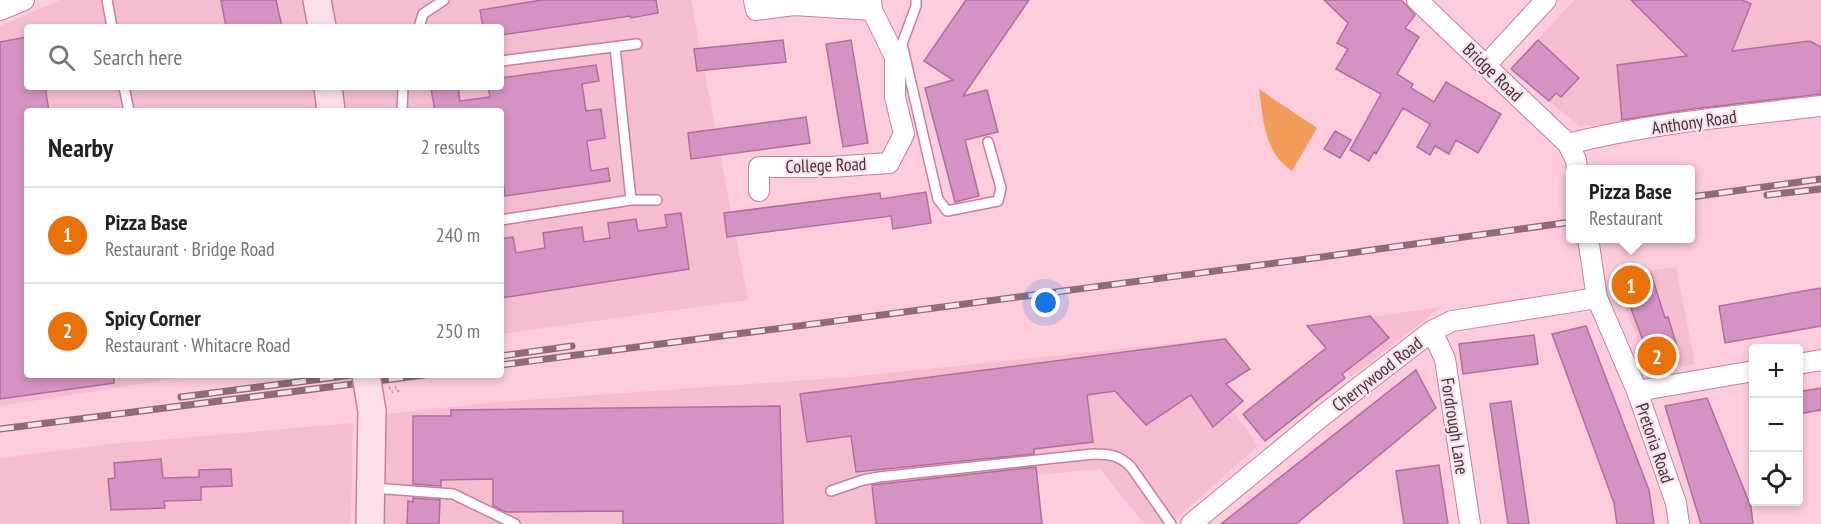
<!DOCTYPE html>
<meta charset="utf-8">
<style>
:root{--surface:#fff;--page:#f2f2f2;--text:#222;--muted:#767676;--line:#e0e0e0;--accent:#428475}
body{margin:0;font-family:"PT Sans Narrow",sans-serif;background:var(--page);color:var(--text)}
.controls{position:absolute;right:18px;bottom:18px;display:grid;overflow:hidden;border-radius:6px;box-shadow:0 3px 9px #0003}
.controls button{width:54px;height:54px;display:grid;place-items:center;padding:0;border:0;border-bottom:2px solid var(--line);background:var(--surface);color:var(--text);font:30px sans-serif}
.you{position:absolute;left:1046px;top:303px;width:21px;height:21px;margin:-15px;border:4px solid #fff;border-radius:50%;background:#1a73e8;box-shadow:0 0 0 9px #1a73e833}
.badge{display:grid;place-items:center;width:39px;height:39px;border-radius:50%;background:var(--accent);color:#fff;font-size:20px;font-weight:700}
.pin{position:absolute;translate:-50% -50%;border:3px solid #fff;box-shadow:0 2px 6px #0006}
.popup{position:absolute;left:1566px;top:165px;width:129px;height:78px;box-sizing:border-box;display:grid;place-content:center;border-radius:6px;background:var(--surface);filter:drop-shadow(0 2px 4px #0005);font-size:20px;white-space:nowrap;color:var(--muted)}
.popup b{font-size:22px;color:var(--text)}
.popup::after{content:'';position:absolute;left:50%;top:100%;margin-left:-12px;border:12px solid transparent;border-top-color:var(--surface)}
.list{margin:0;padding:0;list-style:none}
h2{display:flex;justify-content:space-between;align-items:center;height:78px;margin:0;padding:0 24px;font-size:26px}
h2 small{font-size:20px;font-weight:400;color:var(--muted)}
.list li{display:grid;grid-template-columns:39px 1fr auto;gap:18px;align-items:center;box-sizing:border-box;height:96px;padding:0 24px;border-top:2px solid var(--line)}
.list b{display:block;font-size:22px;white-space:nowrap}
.list p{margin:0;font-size:20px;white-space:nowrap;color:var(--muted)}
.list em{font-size:20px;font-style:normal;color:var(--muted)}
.icon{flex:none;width:33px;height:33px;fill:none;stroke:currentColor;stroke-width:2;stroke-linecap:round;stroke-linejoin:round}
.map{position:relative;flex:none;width:1821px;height:524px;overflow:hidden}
.search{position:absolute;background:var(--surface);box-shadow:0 3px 9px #0003;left:24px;top:24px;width:480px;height:66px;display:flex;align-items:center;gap:15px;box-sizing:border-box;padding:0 21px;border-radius:6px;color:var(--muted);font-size:22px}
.panel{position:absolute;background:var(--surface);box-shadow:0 3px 9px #0003;left:24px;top:108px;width:480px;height:270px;border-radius:6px}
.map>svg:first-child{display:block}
</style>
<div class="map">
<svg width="1821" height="524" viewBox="0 0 1821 524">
<rect width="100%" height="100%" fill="#fecddc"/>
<path fill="#f4bed0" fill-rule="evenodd" d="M60 0H691L748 300 501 334V111H27V375H198L0 406V26ZM27 27H501V87H27Z
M1574 0H1821V99L1623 124 1579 126 1511 69Z
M1676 267 1695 364 1650 372 1629 317 1616 275Z
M1441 307 1351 377 1307 326Z
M1226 338 1250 369 1227 384 1243 401 1233 410 1258 446 1170 524H1144L1100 469 1037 475 1043 524H381L386 414 497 402 850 377Z
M353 423 351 524H0V458L110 444Z"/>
<path fill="#f19c58" d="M1259 89 1317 128 1292 171C1263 150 1264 122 1259 89Z"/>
<path fill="#d493c2" stroke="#ae6f9d" stroke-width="1.5" d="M221 0H276L282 27H226Z
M542 0H656L658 13 631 18 630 16 501 35V27H483L480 10Z
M966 0H1029L963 96 987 90 998 132 965 140 979 196 955 202 925 88 953 80 924 61Z
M1324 0H1401L1407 6 1415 15 1405 28 1419 37 1397 74 1413 84 1411 88 1434 102 1446 82 1501 114 1478 153 1456 140 1449 154 1435 146 1430 155 1417 147 1430 124 1403 108 1376 154 1374 152 1369 161 1350 150 1381 94 1336 69 1348 49 1337 43 1348 23Z
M1631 0H1742L1751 4 1732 51 1810 41 1821 47V94L1692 109 1622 120 1617 65 1687 56Z
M27 37V87H45L49 111H27V375H114V383L0 399V42Z
M783 40 786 62 697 71 694 49Z
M851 40 868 143 843 147 826 44Z
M1538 40 1579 78 1561 97 1556 93 1549 101 1511 69Z
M596 65 599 81 582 84 586 111 601 109 605 138 587 141 591 171 608 168 610 181 505 196 503 181H501V111H435L431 89 458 87 460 101 490 97 488 87H501V78Z
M806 117 810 143 691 159 688 133Z
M1335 131 1351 140 1340 158 1324 149Z
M926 192 931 223 893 229 891 216 727 237 724 213 880 193 881 199Z
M681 213 689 269 501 298V239L513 237 516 253 545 248 543 233 582 227 584 242 610 238 608 223 636 219 638 231 667 227 665 215Z
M1651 274 1665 318 1668 317 1678 350 1671 352 1674 359 1652 364 1619 277Z
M1821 288V326L1725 343 1719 306Z
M1370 316 1389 338 1342 374 1345 378 1265 441 1243 414 1326 348 1307 326Z
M1586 326 1649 490 1654 524H1617L1614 503 1552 334Z
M1534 335 1538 364 1463 374 1459 344Z
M1225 339 1250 369 1226 384 1243 401 1213 427 1191 395 1146 425 1115 391 1087 395 1093 442 1034 449V454L856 472 851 436 807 442 800 394Z
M1416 370 1436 408 1296 524H1221Z
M1821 388V410L1798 414V392Z
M1707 398 1751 507 1753 524H1701L1665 406Z
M1511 401 1520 462 1529 524H1508L1490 404Z
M780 406 783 524H623V511L506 512 493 506V479L441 480V486L413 484V416H451V410Z
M161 459 163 478 199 477V470L231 469 232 486 201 487V500L164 501 165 508 111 510 108 479 115 478 114 463Z
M1439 465 1448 524H1404L1396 471Z
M1036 467 1042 524H876L872 485Z
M413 498 440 500 439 524H407L408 501 413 502Z"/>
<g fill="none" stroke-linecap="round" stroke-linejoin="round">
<defs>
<path id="service" d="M107 0 112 27
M916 0V6L902 44 938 199 947 211 998 201 1001 188 988 142
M419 27 423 14 444 0
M615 47 631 200
M501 61 637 44
M124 87 129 111
M402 111 403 87
M501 220 631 200H657
M373 488 453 494 515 524
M831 491 863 480 879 477 1093 454C1110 454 1119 455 1131 467L1171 524"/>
<path id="minor" d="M754 0 756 10 794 5 872 10
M1417 0 1568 144 1576 160 1577 170
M0 10 24 0
M1486 65 1546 0
M1568 144C1650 123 1737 116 1821 106
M759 191V167H830L889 163 904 134 895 97V57L872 10 871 0
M1588 238 1597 298 1637 391 1676 503 1679 524
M1432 331 1445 359 1470 524
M1798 364 1821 360
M1637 391 1754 371
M1191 524 1322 416 1432 331 1452 321 1597 298"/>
<path id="secondary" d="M317 0 322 27
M328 87 331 111
M370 524 372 411"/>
</defs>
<use href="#service" stroke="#ca7f99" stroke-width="12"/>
<use href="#minor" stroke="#ca7f99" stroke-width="22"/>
<use href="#secondary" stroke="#ca7f99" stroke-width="30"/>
<path stroke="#c196a4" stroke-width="3" stroke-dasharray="1.5 4.5" stroke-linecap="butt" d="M389 388 398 387V391L389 392"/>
<use href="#service" stroke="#fff" stroke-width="9"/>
<use href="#minor" stroke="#fff" stroke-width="20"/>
<use href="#secondary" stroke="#fce0e9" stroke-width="27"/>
<defs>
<path id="rail" d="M1767 195 1821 189
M1691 197 1821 179
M501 356 572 346
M501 365 1322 257 1571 222
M181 397 352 375
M0 429 424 375"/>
</defs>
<use href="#rail" stroke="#906a76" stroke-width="7"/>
<use href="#rail" stroke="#f5e4e9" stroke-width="4.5" stroke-dasharray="14" stroke-linecap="butt"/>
<defs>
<path id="secondary-bridge" d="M366 375 372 411"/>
</defs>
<use href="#secondary-bridge" stroke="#ca7f99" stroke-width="30" stroke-linecap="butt"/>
<use href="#secondary-bridge" stroke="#fce0e9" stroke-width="27"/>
</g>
<g text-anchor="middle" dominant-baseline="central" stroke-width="4.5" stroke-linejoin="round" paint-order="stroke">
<g font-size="18" fill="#4e2e39" stroke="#f5e4e9">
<text transform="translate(1493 72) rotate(44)">Bridge Road</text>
<text transform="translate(1694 122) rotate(-8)">Anthony Road</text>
<text transform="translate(826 165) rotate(-2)">College Road</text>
<text transform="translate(1377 374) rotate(-38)">Cherrywood Road</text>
<text transform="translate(1455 426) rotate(81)">Fordrough Lane</text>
<text transform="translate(1655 443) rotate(71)">Pretoria Road</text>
</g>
</g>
</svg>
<div class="controls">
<button>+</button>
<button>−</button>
<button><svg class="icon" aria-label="locate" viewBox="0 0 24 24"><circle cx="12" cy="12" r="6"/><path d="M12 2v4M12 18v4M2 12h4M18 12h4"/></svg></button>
</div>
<div class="you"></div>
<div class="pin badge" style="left:1631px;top:285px;background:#e8710a">1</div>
<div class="popup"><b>Pizza Base</b>Restaurant</div>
<div class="pin badge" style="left:1657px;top:356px;background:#e8710a">2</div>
<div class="search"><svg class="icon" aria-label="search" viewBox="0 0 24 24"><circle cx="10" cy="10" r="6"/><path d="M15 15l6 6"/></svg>Search here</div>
<section class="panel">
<h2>Nearby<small>2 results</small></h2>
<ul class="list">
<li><span class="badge" style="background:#e8710a">1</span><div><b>Pizza Base</b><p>Restaurant · Bridge Road</p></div><em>240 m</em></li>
<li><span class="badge" style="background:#e8710a">2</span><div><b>Spicy Corner</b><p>Restaurant · Whitacre Road</p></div><em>250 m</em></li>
</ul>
</section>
</div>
